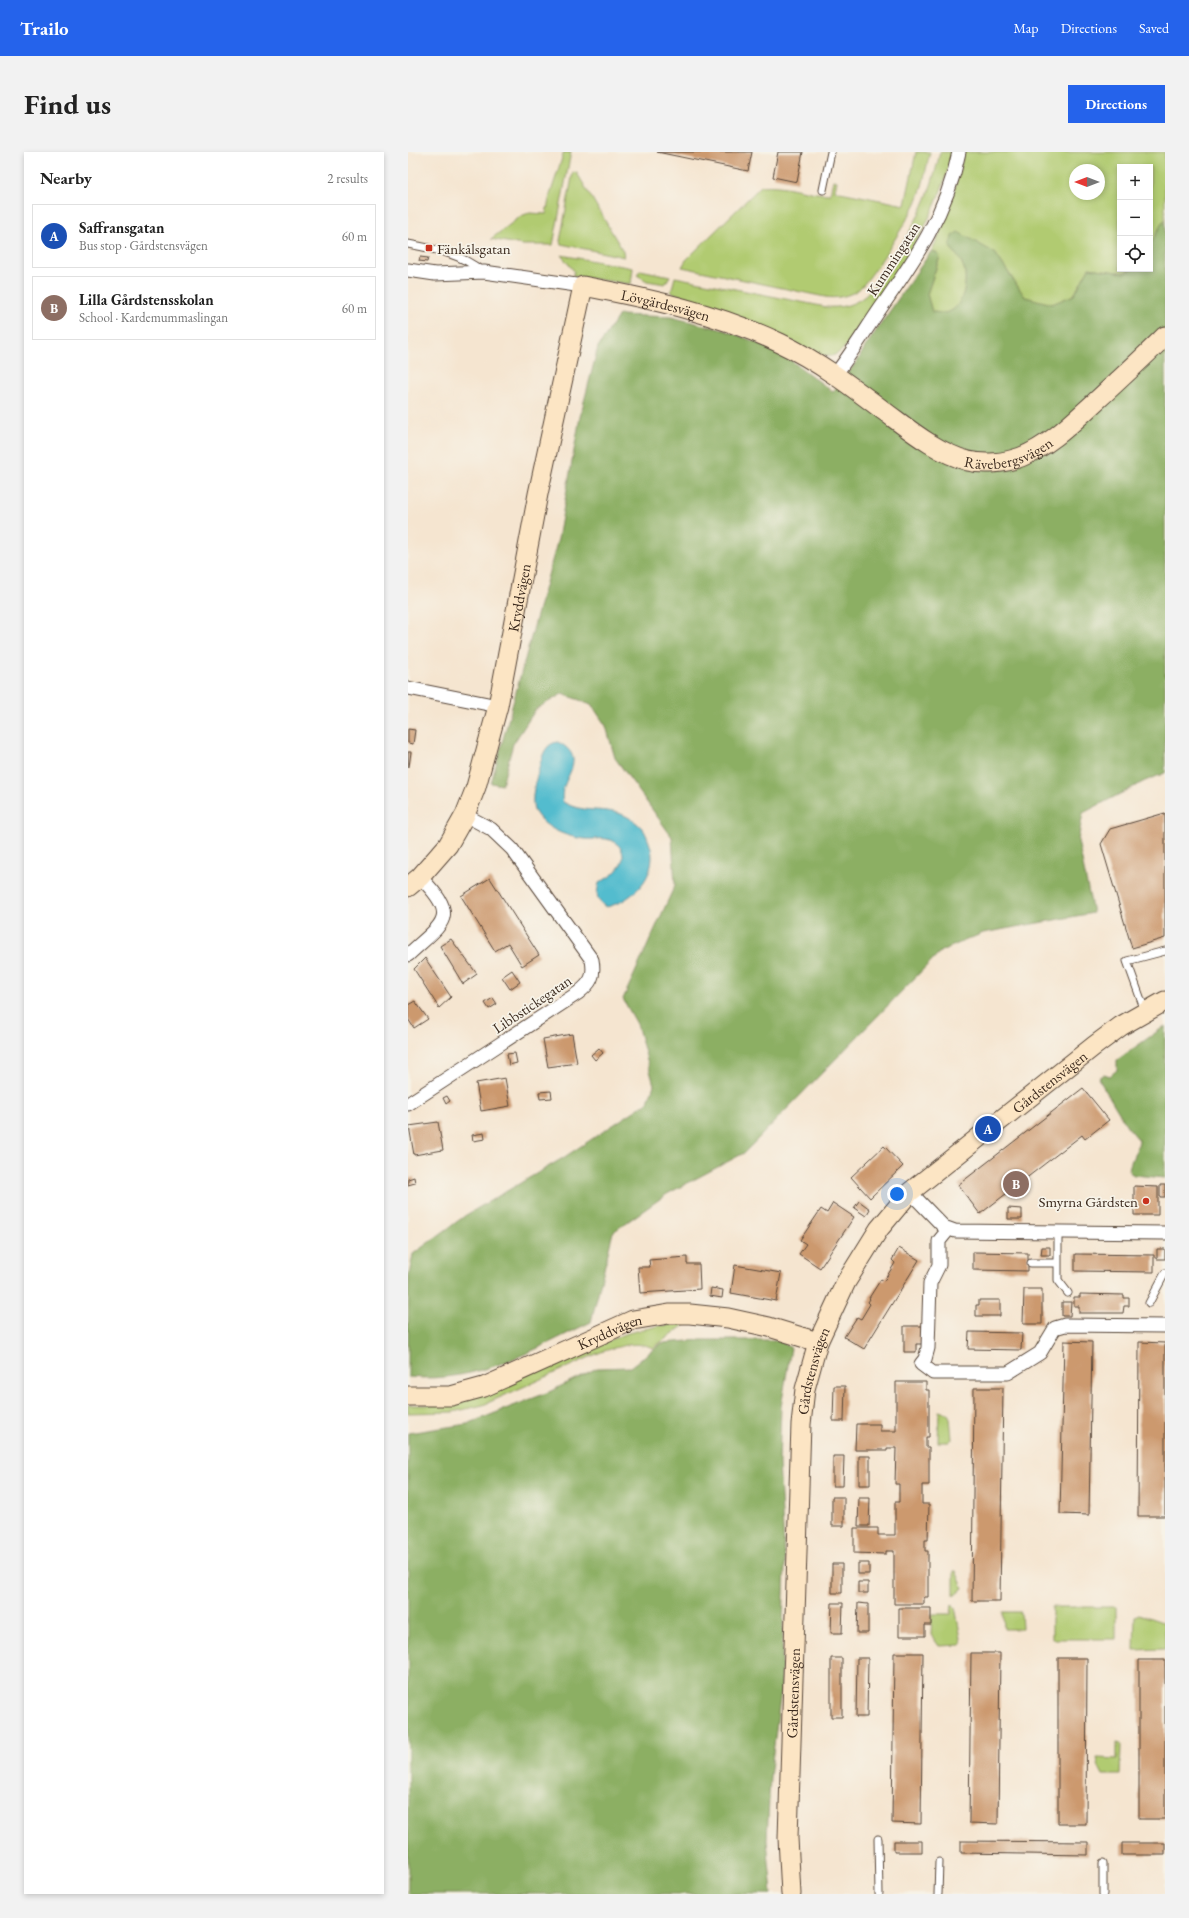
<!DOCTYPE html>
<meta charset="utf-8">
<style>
:root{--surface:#fff;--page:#f2f2f2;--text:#222;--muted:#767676;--line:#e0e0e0;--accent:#2563eb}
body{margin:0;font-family:"EB Garamond",serif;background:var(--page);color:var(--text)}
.controls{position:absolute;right:12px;top:12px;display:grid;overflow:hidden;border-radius:0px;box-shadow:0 2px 6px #0003}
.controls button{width:36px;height:36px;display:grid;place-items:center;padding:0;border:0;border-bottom:1px solid var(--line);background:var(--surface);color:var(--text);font:20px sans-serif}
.compass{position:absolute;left:661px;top:12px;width:36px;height:36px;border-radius:50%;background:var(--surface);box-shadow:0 2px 6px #0003;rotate:270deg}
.you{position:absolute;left:489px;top:1042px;width:14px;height:14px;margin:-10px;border:3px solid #fff;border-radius:50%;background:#1a73e8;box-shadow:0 0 0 6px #1a73e833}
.badge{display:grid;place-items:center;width:26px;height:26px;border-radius:50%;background:var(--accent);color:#fff;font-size:13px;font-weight:700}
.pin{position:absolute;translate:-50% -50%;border:2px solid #fff;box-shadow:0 1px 4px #0006}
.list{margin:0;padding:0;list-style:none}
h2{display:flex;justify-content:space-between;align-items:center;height:52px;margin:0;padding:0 16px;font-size:17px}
h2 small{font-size:13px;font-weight:400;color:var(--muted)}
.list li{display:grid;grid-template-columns:26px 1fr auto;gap:12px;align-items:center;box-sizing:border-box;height:64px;margin:0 8px 8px;padding:0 8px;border:1px solid var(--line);border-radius:0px}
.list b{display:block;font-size:15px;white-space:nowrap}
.list p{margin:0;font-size:13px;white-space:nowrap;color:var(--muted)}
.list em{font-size:13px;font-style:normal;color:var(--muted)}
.icon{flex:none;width:22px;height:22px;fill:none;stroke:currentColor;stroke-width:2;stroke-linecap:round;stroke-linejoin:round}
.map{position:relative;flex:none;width:757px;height:1742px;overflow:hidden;border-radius:0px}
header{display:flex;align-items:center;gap:24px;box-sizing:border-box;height:56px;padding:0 20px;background:var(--accent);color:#fff}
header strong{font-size:19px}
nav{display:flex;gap:22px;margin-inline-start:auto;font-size:14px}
.intro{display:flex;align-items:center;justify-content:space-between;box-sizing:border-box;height:96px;padding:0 24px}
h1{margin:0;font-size:28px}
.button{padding:10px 18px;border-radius:0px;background:var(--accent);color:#fff;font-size:14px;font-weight:700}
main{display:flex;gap:24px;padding:0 24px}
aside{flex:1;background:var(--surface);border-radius:0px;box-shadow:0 2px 6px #0003}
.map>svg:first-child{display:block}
</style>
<header>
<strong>Trailo</strong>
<nav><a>Map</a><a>Directions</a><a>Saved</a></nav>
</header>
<div class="intro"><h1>Find us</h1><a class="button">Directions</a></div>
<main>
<aside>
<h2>Nearby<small>2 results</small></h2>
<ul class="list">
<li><span class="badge" style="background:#1a4fb4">A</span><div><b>Saffransgatan</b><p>Bus stop · Gårdstensvägen</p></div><em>60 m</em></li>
<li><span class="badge" style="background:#8d6e63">B</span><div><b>Lilla Gårdstensskolan</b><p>School · Kardemummaslingan</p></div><em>60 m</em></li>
</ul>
</aside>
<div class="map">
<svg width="757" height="1742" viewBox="0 0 757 1742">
<rect width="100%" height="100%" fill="#f7f3e8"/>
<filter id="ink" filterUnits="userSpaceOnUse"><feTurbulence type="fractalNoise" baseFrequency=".025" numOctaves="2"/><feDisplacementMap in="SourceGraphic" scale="8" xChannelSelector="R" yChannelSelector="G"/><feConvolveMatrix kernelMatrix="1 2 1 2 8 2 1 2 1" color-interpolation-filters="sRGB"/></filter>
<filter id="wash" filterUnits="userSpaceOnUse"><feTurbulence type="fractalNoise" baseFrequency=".012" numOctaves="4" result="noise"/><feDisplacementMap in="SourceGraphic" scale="16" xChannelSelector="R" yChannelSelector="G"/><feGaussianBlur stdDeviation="0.9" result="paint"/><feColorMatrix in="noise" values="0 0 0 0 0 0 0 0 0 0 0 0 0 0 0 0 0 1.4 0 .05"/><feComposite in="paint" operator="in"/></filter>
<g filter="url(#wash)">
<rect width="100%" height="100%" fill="#f5e5d0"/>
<path fill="#b1cb71" stroke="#767a48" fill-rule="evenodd" d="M156 0H163L145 93H114L83 87 113 64 121 61 138 62 142 43Z
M508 0H522C518 17 515 35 508 51 500 67 463 128 450 138 441 144 428 147 417 145L274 115 278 108 353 34C376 31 399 42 422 42L425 28 429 29 427 39 497 53Z
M532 0H544C530 70 485 126 446 183 436 197 429 208 411 203L323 162 263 140 267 125 418 155C431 156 442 154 453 147 464 140 471 126 478 116 506 75 521 50 532 0Z
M556 0H757V69L742 93V15H712V117H724L716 121 681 116 666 143 644 152 617 145 587 101 542 95C548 102 553 107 556 116 560 130 555 156 540 160 535 162 528 160 524 160L519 142 532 105 524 98C540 67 548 33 556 0ZM667 18H691V42H667Z
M165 20 169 21 215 99 216 105 153 92 152 89Z
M153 103 225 116 223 132 165 124 166 119Z
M232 118 262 124 257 132 239 129 229 123Z
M279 1171 245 1196C228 1188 210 1195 193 1200L75 1253 45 1260 0 1261V1253H38L220 1181 250 1174Z
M531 1259 540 1262 542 1266 544 1287 541 1290H530Z
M546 1419H548L555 1436 546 1444Z
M544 1453 547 1455 554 1492 553 1493 531 1494 523 1483 524 1462H543Z
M644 1455H708V1487H644Z
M595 1460H613L614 1477H596Z
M731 1462 757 1471V1497L726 1498 727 1464Z
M709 1591 713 1592 712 1623H695L691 1615 689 1606 709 1607Z"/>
<path fill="#8caf63" stroke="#646c40" d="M757 69V621L737 629 675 661 670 689 685 761 575 781 533 799 336 1001 259 1042 205 1080 183 1170C123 1199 69 1232 0 1225L1 1123 5 1102 58 1063 155 1006 240 950 246 933 229 872 215 847 267 733 264 685 207 606 198 574 183 552 154 542 128 557 105 592 94 633 83 631 150 387 172 265 190 195 211 163 263 165 316 178 369 198 425 240 450 208 457 195 524 98 532 104 519 142 524 160C528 160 535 162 540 160 555 156 560 130 556 116 553 108 548 102 542 95L544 84 550 80 587 101 617 145 644 152 666 143 681 116 716 121 725 117H742V93L754 71Z
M757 874V1026L726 1023 721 1020C722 1007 729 1001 731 988L719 974 690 926 696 922 702 924 709 918V908Z
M293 1188H371L383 1196 373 1255 371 1311 377 1411 373 1539 362 1625 359 1688 364 1742H0V1281L59 1272 141 1240 189 1216 222 1215 254 1191Z"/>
<path fill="#52bcce" stroke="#467376" d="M150 590C184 608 149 627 155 650 182 666 207 648 234 676 237 679 239 685 241 690 253 719 227 749 198 755 188 749 188 743 191 731 197 727 203 725 208 719 219 708 217 694 202 688 194 685 186 688 177 687 159 685 137 677 127 660 121 648 129 624 132 612 135 602 138 591 150 590Z"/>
<g id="blocks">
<path fill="#cc996e" d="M249 0H344L340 19Z
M370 0H395L389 30 365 25Z
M12 105 20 106 19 110 11 109Z
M0 577 7 578 5 592 0 591Z
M0 600H3L1 615H0Z
M757 661V786L724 796 693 692 702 677Z
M82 726 131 803 114 814 100 791 87 799 53 744Z
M43 787 69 822 55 832 32 794Z
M17 806 43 845 31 856 6 817Z
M104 818 112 830 102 837 94 825Z
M85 846 89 852 81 857 77 851Z
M7 849 20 867 6 876 0 867V853Z
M164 882 169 911 140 915 135 887Z
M191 896 195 901 187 908 183 903Z
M107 901 109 911 101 913 99 902Z
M97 926 102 954 73 959 68 931Z
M675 936 701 968 677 987 674 983 572 1062 550 1033Z
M143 939 144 946 132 947 131 940Z
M39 944 42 949 38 952 35 946Z
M30 970 35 998 6 1003 1 974Z
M76 981 77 987 65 989 64 983Z
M476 994 495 1014 462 1046 443 1025Z
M6 1025 7 1031 0 1033V1027Z
M752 1033H757V1045H752Z
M726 1034 750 1035V1063H726Z
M451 1049 462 1057 458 1064 446 1056Z
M425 1051 446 1065 412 1116 391 1102 398 1092 392 1088 413 1057 419 1061Z
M600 1056 614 1057V1067H600Z
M634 1095H642V1103H633Z
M491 1096 511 1108 456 1197 436 1185 449 1165 453 1167 462 1152 460 1150 462 1147 461 1146 473 1127 476 1129 487 1111 484 1108Z
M749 1097H757V1107H749Z
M565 1100 620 1101V1119L565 1118Z
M667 1102 746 1103V1120L667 1119Z
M279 1105V1112H291L292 1137 232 1141 230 1115H242L241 1108Z
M327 1113 373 1121 368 1149 323 1141Z
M303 1136 315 1138 314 1146 302 1144Z
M616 1137H634V1172H615Z
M672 1142 716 1143V1146H721V1154H716L715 1161H671V1154H666V1145H672Z
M571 1148H592V1164H568V1153H571Z
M654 1150H663L662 1164H654Z
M496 1174H514V1192H508V1200H496Z
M561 1180 614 1181 613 1198 560 1197Z
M656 1189 684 1190 681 1363 652 1362Z
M731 1190 757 1191V1364H730Z
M488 1230H518V1238H521V1285H518V1295H521V1333H514V1352H521L520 1388H517V1399H520V1445H516V1452H486V1399H478V1402L446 1401V1376H470V1383H487V1350H491V1332H487L488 1296H479V1298H447L448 1272H472V1279H488Z
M426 1234H437L436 1269H425Z
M566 1236H595L592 1449H564Z
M425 1304H436L435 1334H425Z
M451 1304H462V1333H451Z
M424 1345H436V1374H424Z
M451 1346H462L461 1374H450Z
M450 1411H461V1422H450Z
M424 1412H434V1441H424Z
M450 1430H460V1441H450Z
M424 1451H435L434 1481H423Z
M450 1451 460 1452V1481H449Z
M491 1456H523V1473H517V1484H491Z
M486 1501H515L513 1672 484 1671Z
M563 1501H592L590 1672 561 1671Z
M423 1506H434V1565H423Z
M449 1506H460L459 1565H448Z
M650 1506H679L678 1672H650Z
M731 1508H757V1667H731Z
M486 1689H514V1700H486Z
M553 1689 680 1690V1703L553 1701Z
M714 1691H757V1703H714Z"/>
</g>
</g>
<g filter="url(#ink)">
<use href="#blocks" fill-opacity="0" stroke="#574639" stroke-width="1"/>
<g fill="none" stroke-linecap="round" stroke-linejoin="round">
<defs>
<path id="lane" d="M415 38 423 0
M0 92C27 97 54 102 75 120
M737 859 719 809 757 799
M650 1080V1128L660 1141
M623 1111H650
M741 1151 757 1121
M470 1687 471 1742
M530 1742 531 1710
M695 1742V1711"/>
<path id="street" d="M0 118 27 122 76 120 175 134
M427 223C443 202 457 179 472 157 507 107 539 61 551 0
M0 536 90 554
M0 803C35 770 53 766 12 725
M0 952 170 841C183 831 187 824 184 808L104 697 83 677 57 663
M502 1040 536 1075 547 1079 757 1081
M540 1078 531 1089V1113L522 1131 520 1196 517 1207 513 1212 525 1221H600L632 1201 647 1176 657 1173 757 1174"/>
<g id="secondary">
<path id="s1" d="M0 735 12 725 40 693 57 663 68 635 90 554 130 342 175 134C243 147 309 161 372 191 410 209 443 234 476 259 502 278 528 300 560 309 576 313 597 311 613 305 641 294 664 271 686 251 710 229 734 207 757 184"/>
<path id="s2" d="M0 1244H43L76 1235 225 1168 261 1162H282L320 1166 361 1175 410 1190"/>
<path id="s3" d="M383 1742 380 1686 393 1272 397 1237 410 1190 438 1130 471 1077 502 1040 686 894 713 874 757 849"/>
</g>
</defs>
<use href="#lane" stroke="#574639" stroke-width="9"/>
<use href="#street" stroke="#574639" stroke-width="15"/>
<use href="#secondary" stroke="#574639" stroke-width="21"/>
<use href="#lane" stroke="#fff" stroke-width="7"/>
<use href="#street" stroke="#fff" stroke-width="13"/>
<use href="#secondary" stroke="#fce5c4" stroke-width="19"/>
</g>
</g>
<g fill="#c8321e" stroke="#f7f3e8" stroke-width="1.5">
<rect x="17" y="92" width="8" height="8" rx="2"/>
<circle cx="738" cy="1049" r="4"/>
</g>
<g text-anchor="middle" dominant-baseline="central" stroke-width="3.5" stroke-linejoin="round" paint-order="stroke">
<g font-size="15" fill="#3b2a1e" stroke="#f7f3e8" text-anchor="start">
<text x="29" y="96">Fänkålsgatan</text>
<text x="730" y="1049" text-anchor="end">Smyrna Gårdsten</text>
</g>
<g font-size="15" fill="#3b2a1e" stroke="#f7f3e8">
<text transform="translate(485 107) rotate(-57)">Kummingatan</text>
<text stroke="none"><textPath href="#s1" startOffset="720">Lövgärdesvägen</textPath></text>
<text stroke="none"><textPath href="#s1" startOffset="1106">Rävebergsvägen</textPath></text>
<text stroke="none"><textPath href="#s1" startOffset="317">Kryddvägen</textPath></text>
<text transform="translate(124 852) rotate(-34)">Libbstickegatan</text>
<text stroke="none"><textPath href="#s3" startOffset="909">Gårdstensvägen</textPath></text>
<text stroke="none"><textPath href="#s2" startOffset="215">Kryddvägen</textPath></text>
<text stroke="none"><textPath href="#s3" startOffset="525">Gårdstensvägen</textPath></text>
<text stroke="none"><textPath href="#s3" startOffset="201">Gårdstensvägen</textPath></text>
</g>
</g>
</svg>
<div class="controls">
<button>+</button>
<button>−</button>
<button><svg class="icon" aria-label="locate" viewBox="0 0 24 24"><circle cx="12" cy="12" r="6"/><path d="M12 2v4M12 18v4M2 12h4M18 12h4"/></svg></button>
</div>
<svg class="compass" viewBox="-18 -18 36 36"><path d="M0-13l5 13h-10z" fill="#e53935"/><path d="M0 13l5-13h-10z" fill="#767676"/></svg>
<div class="you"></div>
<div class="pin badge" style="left:580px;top:977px;background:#1a4fb4">A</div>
<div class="pin badge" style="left:608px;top:1032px;background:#8d6e63">B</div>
</div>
</main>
